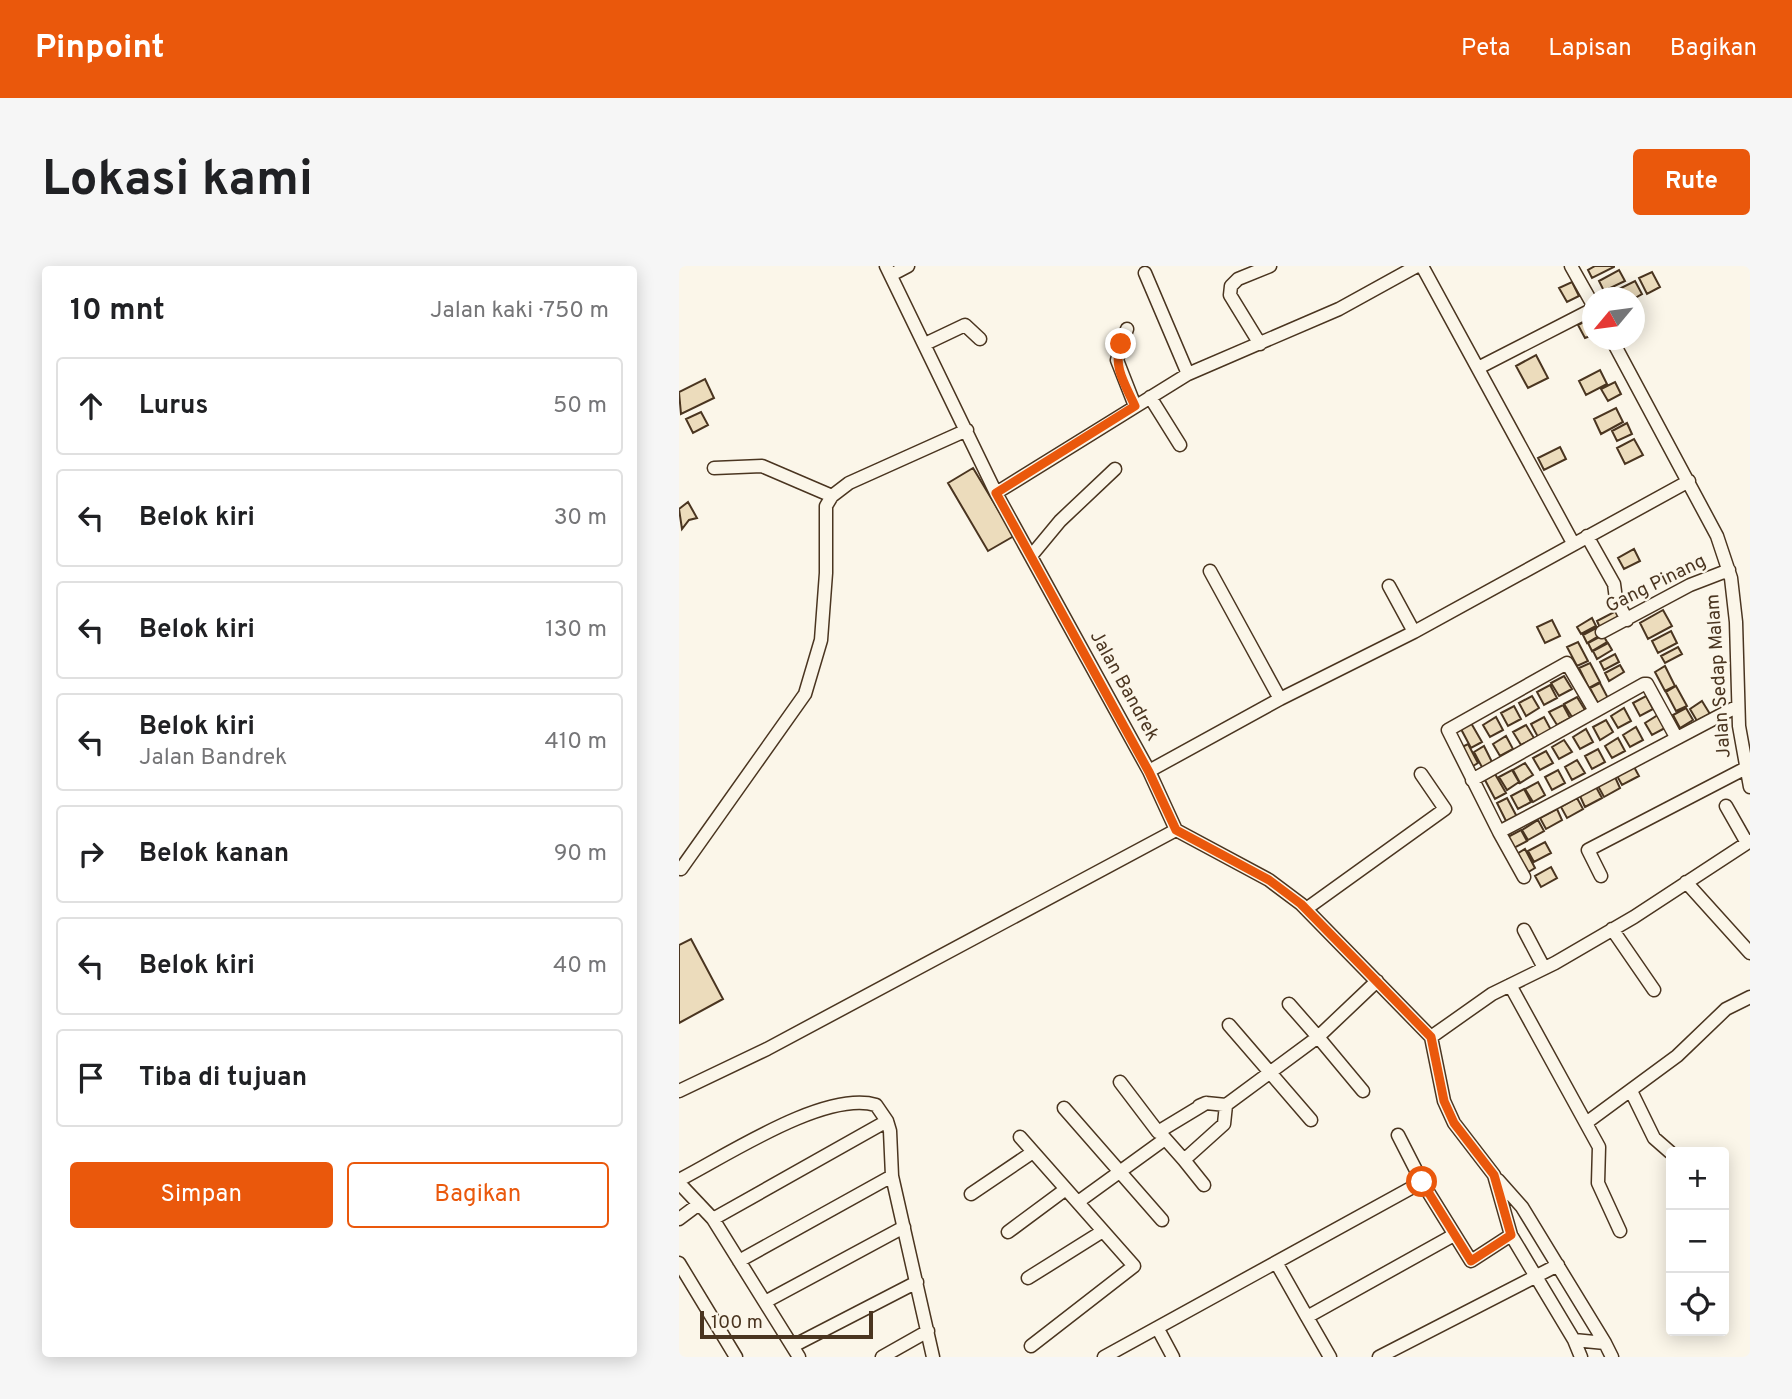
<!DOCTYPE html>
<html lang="id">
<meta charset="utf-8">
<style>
:root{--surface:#fff;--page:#f6f6f6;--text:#202124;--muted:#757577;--line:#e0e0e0;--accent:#ea580c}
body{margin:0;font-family:Overpass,sans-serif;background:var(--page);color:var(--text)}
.controls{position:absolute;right:21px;bottom:21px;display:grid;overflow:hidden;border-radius:7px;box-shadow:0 4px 18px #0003}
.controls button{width:63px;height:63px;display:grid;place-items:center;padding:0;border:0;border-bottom:2px solid var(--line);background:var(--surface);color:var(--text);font:35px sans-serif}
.compass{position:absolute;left:903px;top:21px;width:63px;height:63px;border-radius:50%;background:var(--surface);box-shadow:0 4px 18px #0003;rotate:241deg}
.scale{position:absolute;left:21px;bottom:18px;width:173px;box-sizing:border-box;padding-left:7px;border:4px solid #4a3520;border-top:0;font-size:19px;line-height:24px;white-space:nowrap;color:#4a3520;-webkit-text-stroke:5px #fbf6e9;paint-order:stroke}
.stop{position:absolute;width:21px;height:21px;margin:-16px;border:5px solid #ea580c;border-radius:50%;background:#fff}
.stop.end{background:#ea580c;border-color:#fff;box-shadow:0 2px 7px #0008}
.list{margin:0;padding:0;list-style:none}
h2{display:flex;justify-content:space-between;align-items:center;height:91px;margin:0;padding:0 28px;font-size:30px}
h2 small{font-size:23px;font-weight:400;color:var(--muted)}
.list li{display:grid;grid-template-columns:46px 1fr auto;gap:21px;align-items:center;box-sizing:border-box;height:98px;margin:0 14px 14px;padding:0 14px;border:2px solid var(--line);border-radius:7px}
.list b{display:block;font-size:26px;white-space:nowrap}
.list p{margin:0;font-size:23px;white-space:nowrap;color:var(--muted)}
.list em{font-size:23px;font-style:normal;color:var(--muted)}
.actions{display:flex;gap:14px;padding:21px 28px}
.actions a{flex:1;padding:16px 0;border:2px solid var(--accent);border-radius:7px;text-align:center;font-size:24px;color:var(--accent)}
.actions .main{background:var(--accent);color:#fff}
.icon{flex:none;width:38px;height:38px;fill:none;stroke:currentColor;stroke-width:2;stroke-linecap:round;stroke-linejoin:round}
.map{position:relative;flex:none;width:1071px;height:1091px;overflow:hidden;border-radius:7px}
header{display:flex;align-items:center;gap:42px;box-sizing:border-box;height:98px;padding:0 35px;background:var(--accent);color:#fff}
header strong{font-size:33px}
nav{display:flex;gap:38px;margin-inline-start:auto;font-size:24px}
.intro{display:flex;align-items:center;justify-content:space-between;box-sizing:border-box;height:168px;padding:0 42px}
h1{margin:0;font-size:49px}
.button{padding:18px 32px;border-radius:7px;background:var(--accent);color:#fff;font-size:24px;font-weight:700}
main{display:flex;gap:42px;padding:0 42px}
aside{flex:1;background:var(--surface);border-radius:7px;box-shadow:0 4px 18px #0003}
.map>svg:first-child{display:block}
</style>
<header>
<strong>Pinpoint</strong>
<nav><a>Peta</a><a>Lapisan</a><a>Bagikan</a></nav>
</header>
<div class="intro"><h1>Lokasi kami</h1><a class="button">Rute</a></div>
<main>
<aside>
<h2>10 mnt<small>Jalan kaki · 750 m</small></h2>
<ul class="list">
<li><svg class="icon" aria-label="ahead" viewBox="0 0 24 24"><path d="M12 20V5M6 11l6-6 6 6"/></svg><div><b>Lurus</b></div><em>50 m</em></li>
<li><svg class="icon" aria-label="left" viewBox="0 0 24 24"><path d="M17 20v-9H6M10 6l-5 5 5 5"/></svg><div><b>Belok kiri</b></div><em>30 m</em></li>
<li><svg class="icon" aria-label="left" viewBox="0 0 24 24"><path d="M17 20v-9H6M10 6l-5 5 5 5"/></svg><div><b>Belok kiri</b></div><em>130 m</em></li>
<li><svg class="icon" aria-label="left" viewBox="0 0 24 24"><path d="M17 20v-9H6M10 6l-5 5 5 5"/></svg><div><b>Belok kiri</b><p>Jalan Bandrek</p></div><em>410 m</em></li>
<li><svg class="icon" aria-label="right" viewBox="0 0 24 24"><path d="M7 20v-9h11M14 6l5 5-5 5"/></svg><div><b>Belok kanan</b></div><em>90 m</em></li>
<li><svg class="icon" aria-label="left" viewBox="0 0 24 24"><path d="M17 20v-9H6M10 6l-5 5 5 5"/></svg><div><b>Belok kiri</b></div><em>40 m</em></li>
<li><svg class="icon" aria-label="arrive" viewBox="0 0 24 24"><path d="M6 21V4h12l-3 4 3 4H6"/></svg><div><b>Tiba di tujuan</b></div></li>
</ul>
<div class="actions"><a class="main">Simpan</a><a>Bagikan</a></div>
</aside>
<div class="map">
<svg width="1071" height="1091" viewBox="0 0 1071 1091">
<rect width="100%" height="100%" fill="#fbf6e9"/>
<path fill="#ecdcbc" stroke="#4a3520" stroke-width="2" d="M916 0H935V1L913 12 909 4Z
M940 4 946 15 925 25 920 15Z
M973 6 981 21 968 28 960 12Z
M956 15 963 28 956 32H942L938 24Z
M893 16 900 30 888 36 880 22Z
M914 51V69L906 72 899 59Z
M857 89 869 112 849 122 837 100Z
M921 104 928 118 907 129 900 115Z
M26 113 35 132 2 148 0 126Z
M936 116 942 128 929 135 922 123Z
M937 142 944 156 922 168 915 153Z
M22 146 29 159 14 167 7 153Z
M948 157 953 168 938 175 933 165Z
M955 173 964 189 946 198 938 182Z
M881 181 887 193 865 204 859 192Z
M294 202 335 270 309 285 269 217Z
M9 236 18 252 10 254 3 263 0 243Z
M955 283 961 295 945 303 939 292Z
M984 344 993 360 969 373 961 357Z
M937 345 942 354 922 364 918 355Z
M913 352 917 360 902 368 898 361Z
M873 354 881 370 866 377 858 361Z
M919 361 923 368 908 377 904 369Z
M992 365 998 377 979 387 973 375Z
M924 369 928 376 913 385 909 377Z
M899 376 909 395 898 400 888 381Z
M929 377 933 384 918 393 914 385Z
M999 381 1003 388 986 397 982 390Z
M936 388 940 396 925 404 921 396Z
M911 397 921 416 910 422 900 402Z
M941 399 945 406 930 415 926 407Z
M986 400 996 420 986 425 976 406Z
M885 410 893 423 880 430 872 417Z
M921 417 931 436 921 441 911 422Z
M871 419 878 432 865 439 858 426Z
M997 420 1008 440 997 445 987 426Z
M853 430 860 442 847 450 840 437Z
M967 430 974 443 961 450 954 437Z
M898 431 906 444 893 451 885 438Z
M1023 435 1031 448 1018 455 1011 443Z
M884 439 891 452 878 459 870 446Z
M835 440 842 453 829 460 822 447Z
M945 442 952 455 939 462 932 450Z
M1007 442 1014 454 1001 462 994 449Z
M979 449 986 462 973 469 966 457Z
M817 451 824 464 811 471 804 459Z
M865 451 872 464 859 471 852 458Z
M927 454 934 466 921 474 914 461Z
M792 457 803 476 792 482 782 463Z
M847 459 855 472 842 479 834 466Z
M957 461 964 474 951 481 944 469Z
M907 463 914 476 901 483 894 471Z
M827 470 834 483 821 490 814 478Z
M939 472 946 485 933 492 926 480Z
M885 474 893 486 880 493 873 481Z
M789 478 799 497 789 503 779 483Z
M805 480 815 500 805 505 795 486Z
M919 483 926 496 913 503 906 490Z
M867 485 874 497 861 504 854 492Z
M898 494 906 507 893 514 886 501Z
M846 497 854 509 841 517 834 504Z
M954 499 960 510 943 519 937 508Z
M833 504 840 516 828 524 820 511Z
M879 504 886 517 873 524 866 511Z
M816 508 827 527 816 533 806 514Z
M936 511 941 522 925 531 919 520Z
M859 516 866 529 854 536 846 523Z
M917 521 923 532 906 541 901 530Z
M845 523 852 536 839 543 832 530Z
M828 532 838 551 828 557 818 537Z
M898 532 904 543 888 552 882 541Z
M878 543 883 554 867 563 861 552Z
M859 554 865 565 849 574 843 564Z
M842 564 848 575 831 584 825 573Z
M866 576 872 587 855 596 849 585Z
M846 583 856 602 846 608 836 589Z
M872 601 878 612 862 621 856 610Z
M12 673 44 733 0 757V679Z"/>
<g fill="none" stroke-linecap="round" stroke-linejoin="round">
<defs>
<path id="minor" d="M207 0 317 227 470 505 497 564 590 614 622 638 752 771
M743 0 894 277
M892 0 914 39
M466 7 509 108
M212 9 229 0
M448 63 438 94 456 140
M933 74 1038 270 1052 312 1057 356 1060 460 1071 521
M246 78 286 59 301 73
M581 78 551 29 552 20 559 13 591 0
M799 102 914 43
M471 131 501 179
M35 202 83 200 153 230
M317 227 509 108 660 43 738 0
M908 270 935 318 937 333 948 354
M352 290 381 255 436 203
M531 305 601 433
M710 320 735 366
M923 366 1011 319 1050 304
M916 445 888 397 769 464 820 566 1059 440
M470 505 601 433 735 366 1010 215
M793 514 965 418H968L997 471
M1047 540 1068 577
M820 566 845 611
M2 603 126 428 142 374 147 307V240L153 230 170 217 288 164
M922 610 909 584 1065 503
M1007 616 1071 687
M627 643 766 543 742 508
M933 663 975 724
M845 664 865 702
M831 719 920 881 919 917 941 965
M550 759 632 854
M752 771 765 835 775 857 815 909 832 969 895 1074 926 1077 933 1091
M752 771 813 728 876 697 955 651 1071 575
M441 816 479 866 527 837 520 840
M0 825 88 783 497 564
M684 825 639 771 698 715
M952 825 975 872 991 886
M527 837 547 839 639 771 610 738
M385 842 483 954
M907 857 998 790 1047 743 1071 731
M482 868 505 894
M719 869 743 916 792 995 832 969
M341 871 455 1000 352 1080
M0 914C47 890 146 824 197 839L208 855
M819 914 843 941 926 1077
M0 917 34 953 120 1091
M525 919 505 894 545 858 547 839
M292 928 354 886
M399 936 486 873
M0 953 20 938
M34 953 208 855 211 865 213 910 254 1091
M329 966 387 923
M60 995 213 910
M0 997 57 1091
M598 998 628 1051
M349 1012 424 965
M86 1036 225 961
M479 1063 494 1091
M895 1074 902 1091
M114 1080 238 1016
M203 1091 249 1065
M425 1091 743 916
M651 1091 628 1051 775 969
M700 1091 879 999"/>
</defs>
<use href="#minor" stroke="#4a3520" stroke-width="15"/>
<use href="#minor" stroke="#fbf6e9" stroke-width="12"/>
</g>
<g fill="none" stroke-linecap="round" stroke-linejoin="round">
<path stroke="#ea580c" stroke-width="9" d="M442 78C433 100 447 120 456 140L317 227 470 506 497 564 590 614 622 638 752 771 765 835 775 857 815 909 832 969 792 995 743 916"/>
</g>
<g text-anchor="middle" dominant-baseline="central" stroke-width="5" stroke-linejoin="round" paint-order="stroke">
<g font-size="19" fill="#4a3520" stroke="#fbf6e9">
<text transform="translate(977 318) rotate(-26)">Gang Pinang</text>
<text transform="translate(1040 410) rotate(-94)">Jalan Sedap Malam</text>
<text transform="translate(445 420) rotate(61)">Jalan Bandrek</text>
</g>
</g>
</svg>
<div class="controls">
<button>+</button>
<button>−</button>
<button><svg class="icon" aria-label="locate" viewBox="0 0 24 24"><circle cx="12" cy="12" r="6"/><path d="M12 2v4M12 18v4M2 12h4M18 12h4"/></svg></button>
</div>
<svg class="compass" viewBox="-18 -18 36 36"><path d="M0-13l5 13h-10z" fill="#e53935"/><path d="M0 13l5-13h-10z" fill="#757577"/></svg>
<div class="scale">100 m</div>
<div class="stop" style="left:743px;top:916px"></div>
<div class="stop end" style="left:442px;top:78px"></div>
</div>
</main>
